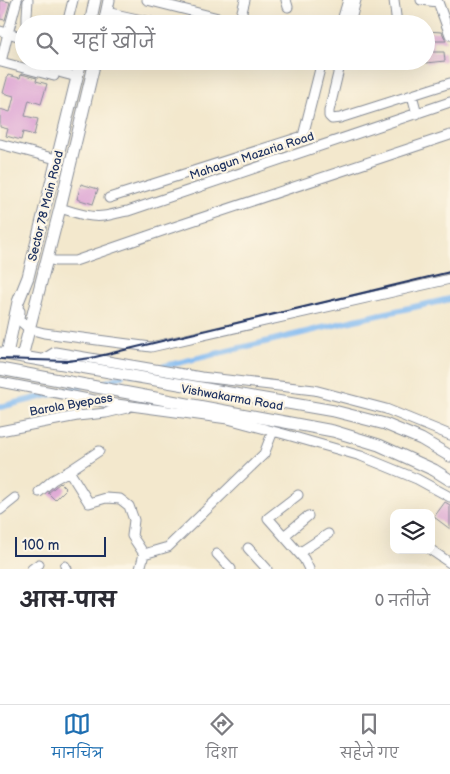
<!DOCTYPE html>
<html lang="hi">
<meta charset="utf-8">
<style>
:root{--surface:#fff;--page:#f7f7f7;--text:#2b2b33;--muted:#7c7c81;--line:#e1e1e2;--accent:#1f6fb2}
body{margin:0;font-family:"Balsamiq Sans","Playpen Sans Deva",sans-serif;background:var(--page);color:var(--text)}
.controls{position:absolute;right:15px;bottom:15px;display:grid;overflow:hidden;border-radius:10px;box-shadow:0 5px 20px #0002}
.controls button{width:45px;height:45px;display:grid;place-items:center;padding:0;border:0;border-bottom:1px solid var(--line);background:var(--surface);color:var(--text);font:25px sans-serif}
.scale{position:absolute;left:15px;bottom:12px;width:91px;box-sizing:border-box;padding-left:5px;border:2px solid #1b2f5e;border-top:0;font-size:14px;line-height:18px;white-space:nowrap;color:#1b2f5e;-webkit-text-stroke:4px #fcf5e5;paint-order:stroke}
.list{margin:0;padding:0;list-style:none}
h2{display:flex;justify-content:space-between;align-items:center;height:65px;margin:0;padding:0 20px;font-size:21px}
h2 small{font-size:16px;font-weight:400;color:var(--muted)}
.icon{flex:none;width:28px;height:28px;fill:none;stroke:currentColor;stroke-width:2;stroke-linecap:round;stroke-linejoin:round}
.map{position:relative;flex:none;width:450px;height:569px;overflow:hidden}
.search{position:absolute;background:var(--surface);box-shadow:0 5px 20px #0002;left:15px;right:15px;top:15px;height:55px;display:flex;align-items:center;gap:12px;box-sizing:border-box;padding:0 18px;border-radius:28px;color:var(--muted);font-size:19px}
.sheet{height:135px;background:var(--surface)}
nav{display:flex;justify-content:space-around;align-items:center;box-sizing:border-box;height:70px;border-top:1px solid var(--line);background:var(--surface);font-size:14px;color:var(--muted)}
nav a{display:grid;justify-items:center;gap:2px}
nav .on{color:var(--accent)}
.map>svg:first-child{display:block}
</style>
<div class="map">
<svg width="450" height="569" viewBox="0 0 450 569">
<rect width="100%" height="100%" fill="#fcf5e5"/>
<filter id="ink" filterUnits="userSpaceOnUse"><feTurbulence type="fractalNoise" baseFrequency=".02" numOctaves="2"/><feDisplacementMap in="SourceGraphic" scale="10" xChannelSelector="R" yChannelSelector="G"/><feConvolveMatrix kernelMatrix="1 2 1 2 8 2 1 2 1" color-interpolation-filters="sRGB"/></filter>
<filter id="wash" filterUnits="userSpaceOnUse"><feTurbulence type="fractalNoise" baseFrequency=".0096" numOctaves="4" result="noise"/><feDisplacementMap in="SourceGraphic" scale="20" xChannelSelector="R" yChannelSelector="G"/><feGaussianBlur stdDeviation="1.12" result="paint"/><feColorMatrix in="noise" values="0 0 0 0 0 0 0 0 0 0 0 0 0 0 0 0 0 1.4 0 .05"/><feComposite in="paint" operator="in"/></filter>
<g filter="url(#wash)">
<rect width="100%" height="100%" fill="#f3e8cd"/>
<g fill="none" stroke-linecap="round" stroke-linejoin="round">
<path stroke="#81baf2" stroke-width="6" d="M132 374 298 334 355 320 450 299
M96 385 103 383 122 376
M0 407 81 387"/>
</g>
<g id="blocks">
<path fill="#da9cd3" d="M0 0 10 2 5 20 0 19Z
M426 31 442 32 446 41H433V52H444L445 61 426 63Z
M21 74 37 78 36 81 47 84 41 104 29 100 25 116 38 119 34 135 23 132 21 140 6 136 8 129 0 127V109L10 112 14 96 3 93 8 75 20 78Z
M81 184 98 189 93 204 77 199Z
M60 483 66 489 55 500 48 493Z
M445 502 450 505V529L434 517Z"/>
</g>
</g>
<g filter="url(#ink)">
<use href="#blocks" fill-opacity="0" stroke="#878c96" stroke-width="1"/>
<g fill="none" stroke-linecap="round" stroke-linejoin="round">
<defs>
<path id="minor" d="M17 0 8 33 24 38
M147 0 242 24
M286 0 288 7
M394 0 397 24
M421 0 438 2 450 35
M106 12 160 24
M239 23 245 0
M27 24V15L28 0
M67 24 73 0
M341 24 348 0
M350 24 356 0
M0 31 8 33 1 62 54 76 58 61
M341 61 329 111V116L332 119 340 118 450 83
M77 77 62 73 56 67 65 64 79 68
M412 95 417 114
M0 144 56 159
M109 198 303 136 321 65 317 61
M60 208C74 212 89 218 104 216 112 215 120 212 128 211L450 102
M47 259 55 261H75L168 229 450 135
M20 311 19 320 29 329 44 333 151 347 450 279
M42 360 55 352 201 377 314 390 386 409 450 435
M0 382 109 403 228 419 284 434 361 456 417 479 450 497
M0 431 77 416 106 413 127 408
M69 471 89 503 106 498 120 499 129 506 134 520 132 536 144 554 140 569
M39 492 53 480 69 471 99 451
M298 495 268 518 304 559 309 569
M0 510 15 498
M284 536 308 516
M248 548 267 569
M431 550 450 563
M299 553 328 534
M144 554 168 547 264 454 273 431
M217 554 231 569
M65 566 67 569
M32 569 39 564"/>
<path id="major" d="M90 24 95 0
M104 24 109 0
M0 353 334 411 385 424 421 439 450 456
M7 354 18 302 28 277 81 61
M22 357 60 208 95 61
M0 369 333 431 379 445 434 470 450 480"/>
</defs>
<use href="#minor" stroke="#878c96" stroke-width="11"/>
<use href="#major" stroke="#878c96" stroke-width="13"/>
<use href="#minor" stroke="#fff" stroke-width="9"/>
<use href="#major" stroke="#fff" stroke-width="11"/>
<path stroke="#1b2f5e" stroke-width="2" d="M0 359 68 361 91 358 450 272"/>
</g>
</g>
<g text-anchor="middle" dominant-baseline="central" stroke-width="4.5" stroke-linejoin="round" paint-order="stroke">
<g font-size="12" fill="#1b2f5e" stroke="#fcf5e5">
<text transform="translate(252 156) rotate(-18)">Mahagun Mazaria Road</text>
<text transform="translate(46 206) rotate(-76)">Sector 78 Main Road</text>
<text transform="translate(232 398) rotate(10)">Vishwakarma Road</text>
<text transform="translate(71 405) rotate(-10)">Barola Byepass</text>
</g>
</g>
</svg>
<div class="controls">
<button><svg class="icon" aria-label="layers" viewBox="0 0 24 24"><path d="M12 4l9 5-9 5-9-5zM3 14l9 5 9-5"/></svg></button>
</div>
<div class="scale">100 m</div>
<div class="search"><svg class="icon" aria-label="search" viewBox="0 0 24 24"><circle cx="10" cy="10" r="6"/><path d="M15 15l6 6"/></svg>यहाँ खोजें</div>
</div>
<section class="sheet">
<h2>आस-पास<small>0 नतीजे</small></h2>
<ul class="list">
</ul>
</section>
<nav>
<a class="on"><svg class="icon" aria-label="map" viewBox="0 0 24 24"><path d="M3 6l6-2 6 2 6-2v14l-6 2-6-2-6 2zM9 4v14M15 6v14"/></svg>मानचित्र</a>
<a><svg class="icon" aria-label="directions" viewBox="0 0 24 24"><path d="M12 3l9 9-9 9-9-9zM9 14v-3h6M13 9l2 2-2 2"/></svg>दिशा</a>
<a><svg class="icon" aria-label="saved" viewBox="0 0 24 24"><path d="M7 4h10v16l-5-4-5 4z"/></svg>सहेजे गए</a>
</nav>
